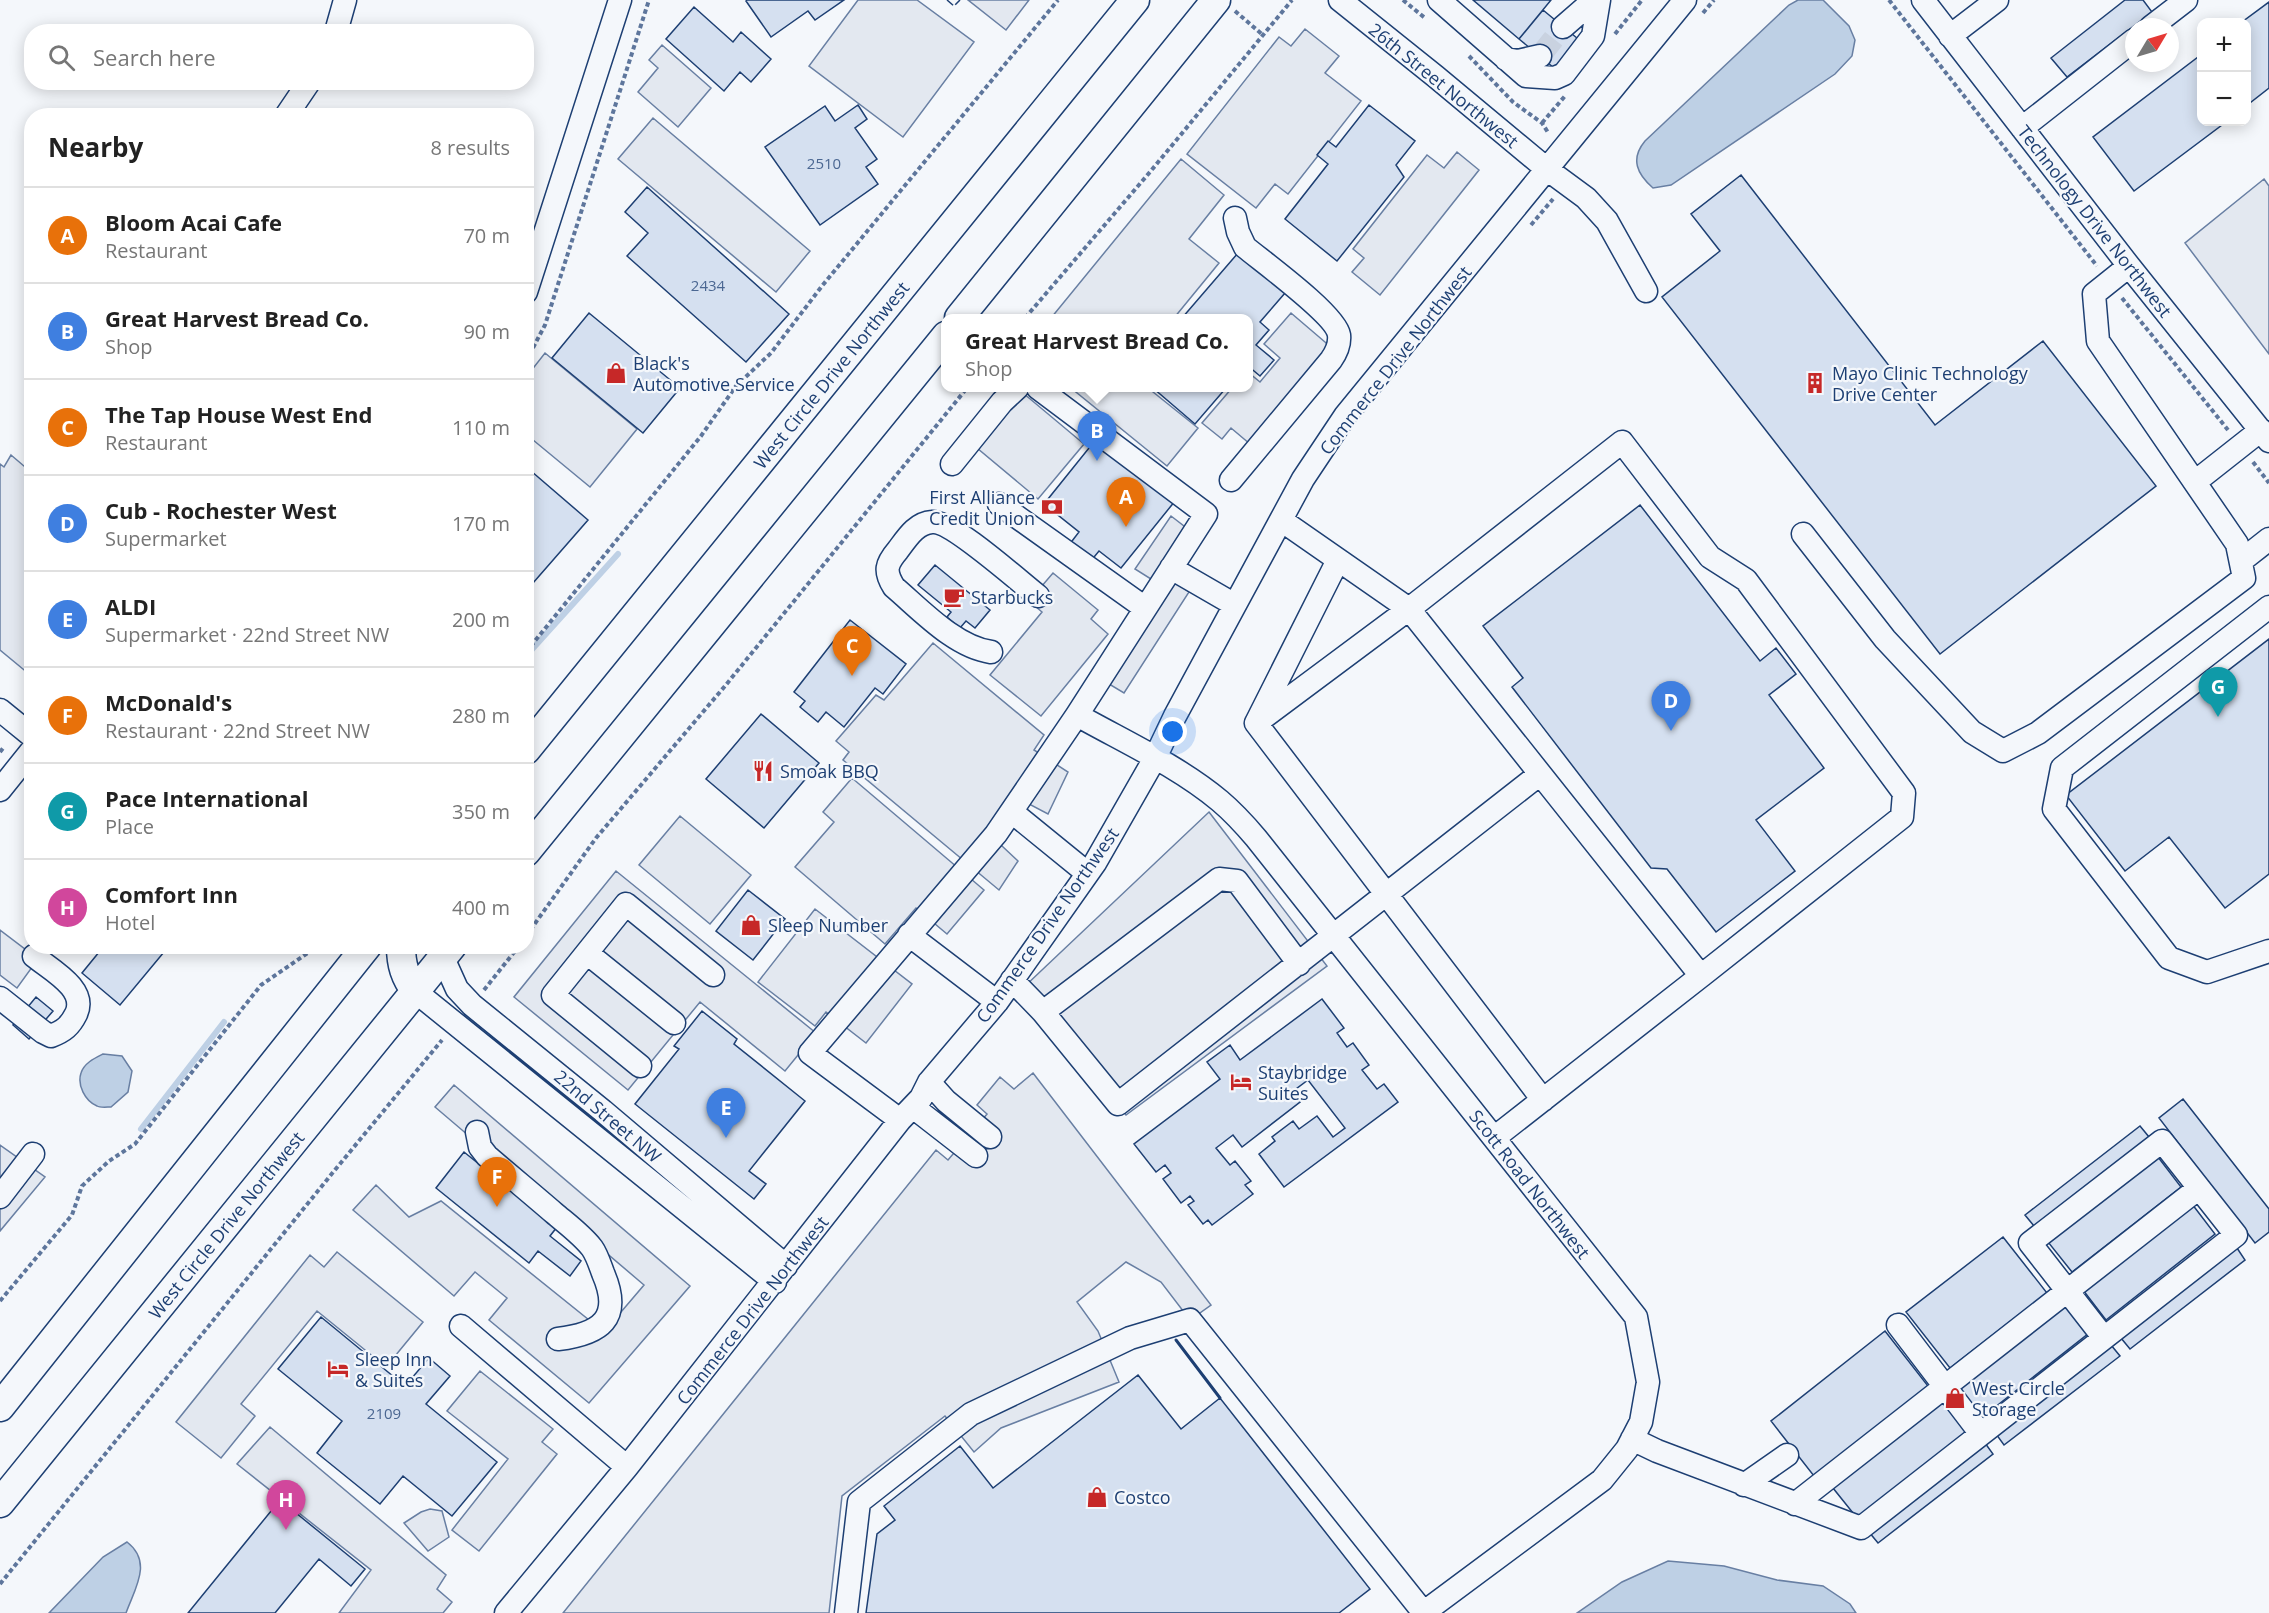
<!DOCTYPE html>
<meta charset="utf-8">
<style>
:root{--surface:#fff;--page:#f2f2f2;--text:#222;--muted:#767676;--line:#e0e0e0;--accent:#0f766e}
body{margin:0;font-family:"Open Sans",sans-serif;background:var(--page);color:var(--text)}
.controls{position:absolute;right:18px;top:18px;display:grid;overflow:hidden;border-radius:12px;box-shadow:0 3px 15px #0003}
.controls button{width:54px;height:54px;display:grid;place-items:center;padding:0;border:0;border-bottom:2px solid var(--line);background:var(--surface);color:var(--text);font:30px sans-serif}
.compass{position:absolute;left:2125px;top:18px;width:54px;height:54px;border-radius:50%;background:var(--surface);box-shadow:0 3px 15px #0003;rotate:52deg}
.you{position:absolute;left:1173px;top:732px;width:21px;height:21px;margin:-15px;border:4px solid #fff;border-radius:50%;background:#1a73e8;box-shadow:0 0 0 9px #1a73e833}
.badge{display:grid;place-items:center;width:39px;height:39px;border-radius:50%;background:var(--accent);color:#fff;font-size:20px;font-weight:700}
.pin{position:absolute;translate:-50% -50px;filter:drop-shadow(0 2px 3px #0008)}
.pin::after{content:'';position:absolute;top:32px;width:21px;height:18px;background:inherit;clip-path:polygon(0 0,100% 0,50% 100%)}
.popup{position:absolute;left:941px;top:314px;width:312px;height:78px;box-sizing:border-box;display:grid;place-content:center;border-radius:12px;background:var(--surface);filter:drop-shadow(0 2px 4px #0005);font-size:20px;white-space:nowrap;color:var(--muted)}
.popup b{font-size:22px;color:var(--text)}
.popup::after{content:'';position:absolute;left:50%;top:100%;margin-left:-12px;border:12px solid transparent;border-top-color:var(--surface)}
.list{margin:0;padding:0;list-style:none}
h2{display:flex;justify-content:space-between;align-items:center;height:78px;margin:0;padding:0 24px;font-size:26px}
h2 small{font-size:20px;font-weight:400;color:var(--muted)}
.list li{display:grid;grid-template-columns:39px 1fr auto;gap:18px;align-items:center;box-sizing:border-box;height:96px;padding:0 24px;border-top:2px solid var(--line)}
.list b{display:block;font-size:22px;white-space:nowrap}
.list p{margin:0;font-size:20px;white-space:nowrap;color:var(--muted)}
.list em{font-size:20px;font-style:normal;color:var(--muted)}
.icon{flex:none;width:33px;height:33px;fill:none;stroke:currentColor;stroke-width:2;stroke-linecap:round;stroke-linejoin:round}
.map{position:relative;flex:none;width:2269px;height:1613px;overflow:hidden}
.search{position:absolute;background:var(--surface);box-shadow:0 3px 15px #0003;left:24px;top:24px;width:510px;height:66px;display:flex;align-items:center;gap:15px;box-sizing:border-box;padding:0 21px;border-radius:24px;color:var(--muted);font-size:22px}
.panel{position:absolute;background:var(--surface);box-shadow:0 3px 15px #0003;left:24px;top:108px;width:510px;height:846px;border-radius:24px}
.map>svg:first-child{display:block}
</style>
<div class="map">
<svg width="2269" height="1613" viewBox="0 0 2269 1613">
<rect width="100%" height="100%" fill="#f4f7fb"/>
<path fill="#e3e8f0" stroke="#687fa3" stroke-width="1.5" d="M858 0H917L974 42 903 137 809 66Z
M968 0H1029L1006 30Z
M1305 29 1339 56 1325 73 1361 101 1288 194 1275 184 1256 208 1187 154 1279 37 1291 46Z
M662 45 711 88 678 127 638 92 658 68 649 60Z
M653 118 810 251 776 292 618 159Z
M1457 152 1479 170 1380 295 1352 272 1364 258 1353 249 1427 155 1444 168Z
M1181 159 1224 195 1189 239 1219 263 1174 318H1051Z
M2264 179 2269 186V354L2185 243Z
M1291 313 1332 348 1250 444 1231 428 1222 439 1202 423 1232 388H1248L1249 373 1260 382 1280 358 1264 344Z
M545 353 637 429 590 487 527 435V376Z
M1017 388 1084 444 1038 499 965 438Z
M1071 388H1148L1198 428 1167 466Z
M11 455 31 472 32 673 29 674 0 650V464L4 467Z
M1171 516 1193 533 1166 575 1189 592 1124 693 1099 678 1159 584 1135 569Z
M1053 573 1098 610 1091 619 1108 634 1041 716 990 675 1042 612 1029 601Z
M933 643 1044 735 1034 750 1068 772 1048 814 1014 796 987 832 1018 861 999 890 843 760 849 752 836 741 876 695 884 700Z
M852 778 984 890 947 934 916 908 885 944 795 867 834 822 823 812Z
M1209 812 1327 966 1126 1115 1024 987Z
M680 816 751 875 710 924 639 865Z
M616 871 816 1033 785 1071 700 1002 628 1090 514 997Z
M815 909 912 984 866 1043 826 1012 815 1026 758 982Z
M0 930 38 959 17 988 0 975Z
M1033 1073 1211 1305 1190 1320 1161 1282 1126 1262 1077 1302 1098 1331 1119 1382 1001 1428 974 1452 945 1416 842 1496 829 1613H563L936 1150 948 1160 987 1114 977 1105 1000 1077 1014 1089Z
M454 1085 690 1286 589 1403 489 1320 507 1298 475 1272 454 1296 353 1210 376 1185 409 1217 441 1201 604 1332 644 1285 435 1107Z
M0 1145 45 1177 0 1231Z
M337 1252 423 1322 386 1367 317 1311 241 1404 255 1416 221 1458 176 1422 310 1255 324 1267Z
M480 1371 553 1429 542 1442 557 1454 479 1551 452 1530 508 1459 447 1411Z
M270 1427 446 1575 437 1589 452 1602 443 1613H339L371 1570 237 1464Z
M430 1509 442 1511 449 1537 428 1551 404 1523 421 1512Z"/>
<path fill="#bed0e5" stroke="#687fa3" stroke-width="1.5" d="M1798 0H1823L1849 26 1855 40 1852 56 1835 74 1671 185 1653 188C1637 174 1630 159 1645 141L1789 5Z
M103 1054 122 1056 132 1071 128 1092 111 1107C107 1107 100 1108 97 1106 85 1101 77 1085 81 1073 84 1063 95 1058 103 1054Z
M127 1542C153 1562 135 1588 126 1613H49L103 1557Z
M1668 1561 1724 1566 1777 1580 1823 1586 1850 1604 1856 1613H1577L1622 1582Z"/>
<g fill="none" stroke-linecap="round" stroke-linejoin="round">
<path stroke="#bed0e5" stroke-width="6" d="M526 656 618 554
M141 1129 224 1022"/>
</g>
<path fill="#d5e0f0" stroke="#1d3f73" stroke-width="1.5" d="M747 0H844L815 20 808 11 771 37 746 1Z
M1473 0H1551L1519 39Z
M2125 0H2143L2152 12 2067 77 2051 58Z
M2269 2V88L2246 106V22H2242Z
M694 7 733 42 741 32 771 59 751 82 740 72 724 91 666 39Z
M1543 10 1583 43 1559 72 1519 39Z
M2202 54V122H2226L2134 191 2093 137Z
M858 105 867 119 855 128 877 159 866 167 878 184 820 225 765 147 825 106 835 121Z
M1369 105 1415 141 1396 165 1404 177 1337 261 1285 219 1328 164 1317 155 1328 141 1336 147Z
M1741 175 1935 425 2043 341 2156 486 1940 654 1662 297 1720 251 1691 214Z
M647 187 789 314 746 362 627 256 648 233 625 212Z
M1238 253 1285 293 1260 322 1269 330 1256 345 1274 360 1260 376 1248 366V318H1182Z
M589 313 680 388 643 433 552 358Z
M1153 388H1226L1195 424Z
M1097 438 1175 501 1121 568 1099 551 1090 562 1069 545 1079 532 1044 504Z
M531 471 588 520 526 591V476Z
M1640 505 1760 661 1776 648 1796 674 1769 695 1824 768 1756 820 1795 871 1716 932 1667 869 1651 868 1512 687 1523 678 1483 626Z
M935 565 990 610 975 628 966 621 960 628 947 617 951 612 918 585Z
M850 620 906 664 883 694 875 688 844 727 826 712 818 722 800 707 805 701 794 692Z
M2269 639V874L2225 908 2169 837 2125 871 2066 795Z
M761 714 819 763 764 828 706 779Z
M748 890 785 919 753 960 716 931Z
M104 946H169L120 1005 82 973Z
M36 997 53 1011 29 1039 13 1025Z
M1322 999 1344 1028 1337 1033 1347 1047 1353 1043 1369 1065 1362 1070 1377 1089 1384 1084 1398 1102 1284 1187 1259 1154 1275 1141 1272 1137 1293 1121 1299 1129 1317 1116 1333 1137 1345 1128 1308 1080 1292 1092 1300 1102 1242 1147 1233 1135 1216 1148 1230 1165 1235 1161 1251 1181 1245 1185 1253 1194 1212 1225 1208 1220 1203 1224 1188 1205 1194 1201 1190 1196 1181 1203 1163 1179 1171 1173 1165 1165 1156 1172 1134 1144 1220 1079 1207 1062 1230 1045 1240 1060Z
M702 1011 737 1039 734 1044 805 1101 749 1171 766 1184 754 1199 635 1104 679 1049 674 1046Z
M2183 1099 2269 1209V1232L2255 1243 2159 1118Z
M2140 1126 2149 1137 2034 1226 2025 1215Z
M464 1152 557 1227 550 1236 581 1261 570 1276 538 1251 529 1263 436 1188Z
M2158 1157 2181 1187 2072 1272 2048 1242Z
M2192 1204 2215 1234 2106 1320 2083 1290Z
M2003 1237 2047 1293 1950 1368 1906 1312Z
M2237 1248 2245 1260 2130 1349 2121 1338Z
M2066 1303 2089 1333 1980 1419 1957 1389Z
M321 1317 405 1386 429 1358 450 1376 426 1404 497 1462 452 1516 403 1476 380 1504 317 1453 342 1421 278 1369Z
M1885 1331 1928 1386 1814 1476 1771 1421Z
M2111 1345 2120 1356 2004 1445 1996 1434Z
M1138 1375 1181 1429 1220 1398 1370 1589 1339 1613H866L877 1534 895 1520 884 1506 960 1446 993 1488Z
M1943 1402 1966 1432 1857 1518 1833 1488Z
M1985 1443 1993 1454 1878 1543 1869 1532Z
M280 1500 365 1569 351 1586 319 1559 275 1613H188Z"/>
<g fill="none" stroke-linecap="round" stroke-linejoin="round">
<path stroke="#c9d2e0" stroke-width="22" stroke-dasharray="22 11" stroke-linecap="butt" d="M1540 56 1563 27"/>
<defs>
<path id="minor" d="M1340 0 1435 76 1548 170 1586 198 1607 221 1646 291
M1439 0 1526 76 1555 78 1564 74 1593 36 1599 0
M1923 0 2129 266 2269 441
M1563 27 1594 0
M2151 27 2186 0
M336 32 345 0
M1950 36 1997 0
M1506 59 1518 61 1540 56
M286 116 309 82
M2022 128 2134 40
M526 292 620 0
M952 464 1002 402 1017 388
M1231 480 1331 360C1336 353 1340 344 1339 335 1336 315 1263 262 1245 247L1238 232 1235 218
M2195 482 2261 430
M999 504 1145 608
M1281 520 1409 609 1701 976 1494 1138
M1803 534 1885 639 1972 732 2003 751 2038 733 2244 578 2237 544 2098 341 2094 294 2129 266
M1338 560 1256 723 1543 1100
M2241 561 2269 539
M1171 568 1235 605
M2269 607 2062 768 2054 809 2169 958 2207 972 2269 951
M991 652C955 647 921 610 894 587 884 571 886 564 898 550 907 538 916 523 932 522 951 520 1020 582 1038 596
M0 710 32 736
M1077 715C1125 742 1178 766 1220 801 1233 812 1245 825 1256 838L1636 1317 1648 1382 1641 1422 1627 1449 1602 1480 1423 1613
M1256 723 1409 609 1622 442 1710 557 1746 580 1904 793 1902 817 1701 976
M0 790 32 750
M1012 812 1087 873
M909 935 997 1002
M587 953 674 1023
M443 958 457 989 472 1005 603 1111 786 1266
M1012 980 1043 1012 1118 1104 1540 774
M416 992 775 1282
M0 998 43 1032 51 1036C64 1031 70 1026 76 1014 88 989 51 970 34 956
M1043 1012 1219 879 1237 881 1299 964
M640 1066 553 995 626 904 713 975
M929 1082 946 1101 990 1137
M913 1107 976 1156
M900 1120 810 1053 996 834 1077 715 1206 514 1038 388
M477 1132 480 1147 487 1156C509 1175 532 1194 554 1213 567 1224 582 1235 592 1248 597 1255 600 1265 603 1273 623 1319 600 1334 558 1339
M0 1197 33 1154
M1898 1325 1981 1434
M461 1326 627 1467
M1632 1439 1657 1451 1861 1528 2236 1235 2162 1141 2030 1243 2104 1338
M1744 1485 1787 1455
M1795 1504 2199 1188
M506 1613 627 1467 900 1120 921 1098 929 1082 997 1002 1095 863 1155 758 1175 716 1303 479 1345 416 1685 0
M846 1613 859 1502 971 1414 1130 1338 1190 1320 1424 1613"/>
<path id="major" d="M959 318 1216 0
M526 750 1135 0
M526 852 946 336
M401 946C401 965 405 977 416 992
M0 1407 367 946
M0 1503 452 946"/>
</defs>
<use href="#minor" stroke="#1d3f73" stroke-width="25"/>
<use href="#major" stroke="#1d3f73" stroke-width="31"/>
<path stroke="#5e769c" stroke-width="4" stroke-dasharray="4.5 3" stroke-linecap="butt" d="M1403 0 1425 18
M1889 0 2097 266
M1235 11 1264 36
M1703 13 1714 0
M1615 34 1642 0
M1469 56 1513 102 1542 123 1549 134
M1542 123 1565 96
M1531 225 1553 199
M2122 298 2228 430
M1025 318 1150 172 1292 0
M526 361 545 325 649 0
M2253 462 2269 483
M526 652 701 436 736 386 771 353 822 286 1058 0
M0 752 4 747
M526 936 596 838 725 686 967 388
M484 990 519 946
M0 1301 72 1215 82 1186 109 1161 135 1144 261 985 318 946
M0 1584 330 1176 442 1040"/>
<use href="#minor" stroke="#f4f7fb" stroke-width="22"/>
<use href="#major" stroke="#f4f7fb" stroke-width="28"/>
<path stroke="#1d3f73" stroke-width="1.5" stroke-dasharray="8 3" stroke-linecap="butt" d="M947 0 954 6 960 0"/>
<path stroke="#1d3f73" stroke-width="3" d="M1176 1340 1220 1398"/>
</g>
<defs>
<symbol id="shop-bare" viewBox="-9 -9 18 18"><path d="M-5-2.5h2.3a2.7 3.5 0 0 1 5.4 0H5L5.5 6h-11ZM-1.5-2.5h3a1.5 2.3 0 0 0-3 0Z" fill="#c62828" stroke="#f4f7fb" stroke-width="2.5" paint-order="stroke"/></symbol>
<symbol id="building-bare" viewBox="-9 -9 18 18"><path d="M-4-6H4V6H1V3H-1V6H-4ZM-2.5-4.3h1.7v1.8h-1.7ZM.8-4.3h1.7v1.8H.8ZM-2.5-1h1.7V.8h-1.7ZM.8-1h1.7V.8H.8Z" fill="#c62828" stroke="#f4f7fb" stroke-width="2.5" paint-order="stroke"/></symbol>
<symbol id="bank-bare" viewBox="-9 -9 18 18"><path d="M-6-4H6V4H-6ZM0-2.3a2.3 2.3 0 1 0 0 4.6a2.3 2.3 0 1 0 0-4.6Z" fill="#c62828" stroke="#f4f7fb" stroke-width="2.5" paint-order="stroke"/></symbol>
<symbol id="cafe-bare" viewBox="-9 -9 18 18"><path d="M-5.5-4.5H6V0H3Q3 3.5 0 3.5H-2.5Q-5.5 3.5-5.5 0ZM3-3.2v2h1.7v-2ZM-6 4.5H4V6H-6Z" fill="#c62828" stroke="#f4f7fb" stroke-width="2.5" paint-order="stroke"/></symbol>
<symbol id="restaurant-bare" viewBox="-9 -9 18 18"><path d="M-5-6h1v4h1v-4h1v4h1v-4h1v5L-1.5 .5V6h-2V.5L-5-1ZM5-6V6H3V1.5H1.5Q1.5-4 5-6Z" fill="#c62828" stroke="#f4f7fb" stroke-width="2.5" paint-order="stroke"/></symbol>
<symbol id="hotel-bare" viewBox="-9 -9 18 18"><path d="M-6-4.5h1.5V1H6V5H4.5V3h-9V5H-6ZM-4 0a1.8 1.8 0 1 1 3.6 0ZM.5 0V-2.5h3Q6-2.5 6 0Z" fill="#c62828" stroke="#f4f7fb" stroke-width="2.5" paint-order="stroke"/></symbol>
</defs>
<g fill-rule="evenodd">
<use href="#shop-bare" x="601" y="358" width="30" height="30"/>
<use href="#building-bare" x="1800" y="368" width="30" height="30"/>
<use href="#bank-bare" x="1037" y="492" width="30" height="30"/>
<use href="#cafe-bare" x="939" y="582" width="30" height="30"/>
<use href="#restaurant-bare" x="748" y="756" width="30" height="30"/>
<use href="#shop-bare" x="736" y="910" width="30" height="30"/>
<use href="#hotel-bare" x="1226" y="1067" width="30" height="30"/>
<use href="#hotel-bare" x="323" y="1354" width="30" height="30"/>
<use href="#shop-bare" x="1940" y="1383" width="30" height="30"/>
<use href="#shop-bare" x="1082" y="1482" width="30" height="30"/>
</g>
<g text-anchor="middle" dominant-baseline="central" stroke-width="4.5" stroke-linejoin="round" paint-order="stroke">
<g font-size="15" fill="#4b6792">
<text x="824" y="163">2510</text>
<text x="708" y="285">2434</text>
<text x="384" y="1413">2109</text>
</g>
<g font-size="18" fill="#1d3f73" stroke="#f4f7fb">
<text transform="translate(1444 85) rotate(39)">26th Street Northwest</text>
<text transform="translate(2095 221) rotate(52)">Technology Drive Northwest</text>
<text transform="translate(1395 360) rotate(-52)">Commerce Drive Northwest</text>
<text transform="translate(831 375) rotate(-51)">West Circle Drive Northwest</text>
<text transform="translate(1047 925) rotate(-55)">Commerce Drive Northwest</text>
<text transform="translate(608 1116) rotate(40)">22nd Street NW</text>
<text transform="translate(1530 1184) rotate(52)">Scott Road Northwest</text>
<text transform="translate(226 1225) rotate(-51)">West Circle Drive Northwest</text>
<text transform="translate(752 1310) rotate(-52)">Commerce Drive Northwest</text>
</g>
<g font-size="18" fill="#1d3f73" stroke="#f4f7fb" text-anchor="start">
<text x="633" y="363">Black's<tspan x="633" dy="21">Automotive Service</tspan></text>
<text x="1832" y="373">Mayo Clinic Technology<tspan x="1832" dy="21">Drive Center</tspan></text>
<text x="1035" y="497" text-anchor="end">First Alliance<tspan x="1035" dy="21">Credit Union</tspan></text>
<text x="971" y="597">Starbucks</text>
<text x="780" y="771">Smoak BBQ</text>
<text x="768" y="925">Sleep Number</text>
<text x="1258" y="1072">Staybridge<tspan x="1258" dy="21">Suites</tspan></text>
<text x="355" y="1359">Sleep Inn<tspan x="355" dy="21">&amp; Suites</tspan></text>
<text x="1972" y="1388">West Circle<tspan x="1972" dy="21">Storage</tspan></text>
<text x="1114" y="1497">Costco</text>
</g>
</g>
</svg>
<div class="controls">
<button>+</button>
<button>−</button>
</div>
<svg class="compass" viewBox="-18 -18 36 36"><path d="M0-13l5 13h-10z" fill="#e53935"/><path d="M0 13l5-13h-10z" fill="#767676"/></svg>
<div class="you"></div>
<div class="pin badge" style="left:1126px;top:527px;background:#e8710a">A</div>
<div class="pin badge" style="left:1097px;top:461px;background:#3f7fe0">B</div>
<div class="popup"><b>Great Harvest Bread Co.</b>Shop</div>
<div class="pin badge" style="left:852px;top:676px;background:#e8710a">C</div>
<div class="pin badge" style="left:1671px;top:731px;background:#3f7fe0">D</div>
<div class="pin badge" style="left:726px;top:1138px;background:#3f7fe0">E</div>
<div class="pin badge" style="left:497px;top:1207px;background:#e8710a">F</div>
<div class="pin badge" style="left:2218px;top:717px;background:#0f9aa8">G</div>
<div class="pin badge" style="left:286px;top:1530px;background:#d1479c">H</div>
<div class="search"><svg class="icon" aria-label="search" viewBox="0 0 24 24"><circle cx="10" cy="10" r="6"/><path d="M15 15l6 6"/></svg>Search here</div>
<section class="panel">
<h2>Nearby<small>8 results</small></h2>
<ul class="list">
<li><span class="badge" style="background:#e8710a">A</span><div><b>Bloom Acai Cafe</b><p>Restaurant</p></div><em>70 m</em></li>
<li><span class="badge" style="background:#3f7fe0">B</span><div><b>Great Harvest Bread Co.</b><p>Shop</p></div><em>90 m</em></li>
<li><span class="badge" style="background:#e8710a">C</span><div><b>The Tap House West End</b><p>Restaurant</p></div><em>110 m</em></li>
<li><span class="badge" style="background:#3f7fe0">D</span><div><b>Cub - Rochester West</b><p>Supermarket</p></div><em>170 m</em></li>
<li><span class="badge" style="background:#3f7fe0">E</span><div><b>ALDI</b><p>Supermarket · 22nd Street NW</p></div><em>200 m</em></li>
<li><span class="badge" style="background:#e8710a">F</span><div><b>McDonald's</b><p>Restaurant · 22nd Street NW</p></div><em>280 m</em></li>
<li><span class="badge" style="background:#0f9aa8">G</span><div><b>Pace International</b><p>Place</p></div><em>350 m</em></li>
<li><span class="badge" style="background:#d1479c">H</span><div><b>Comfort Inn</b><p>Hotel</p></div><em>400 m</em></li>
</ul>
</section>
</div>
